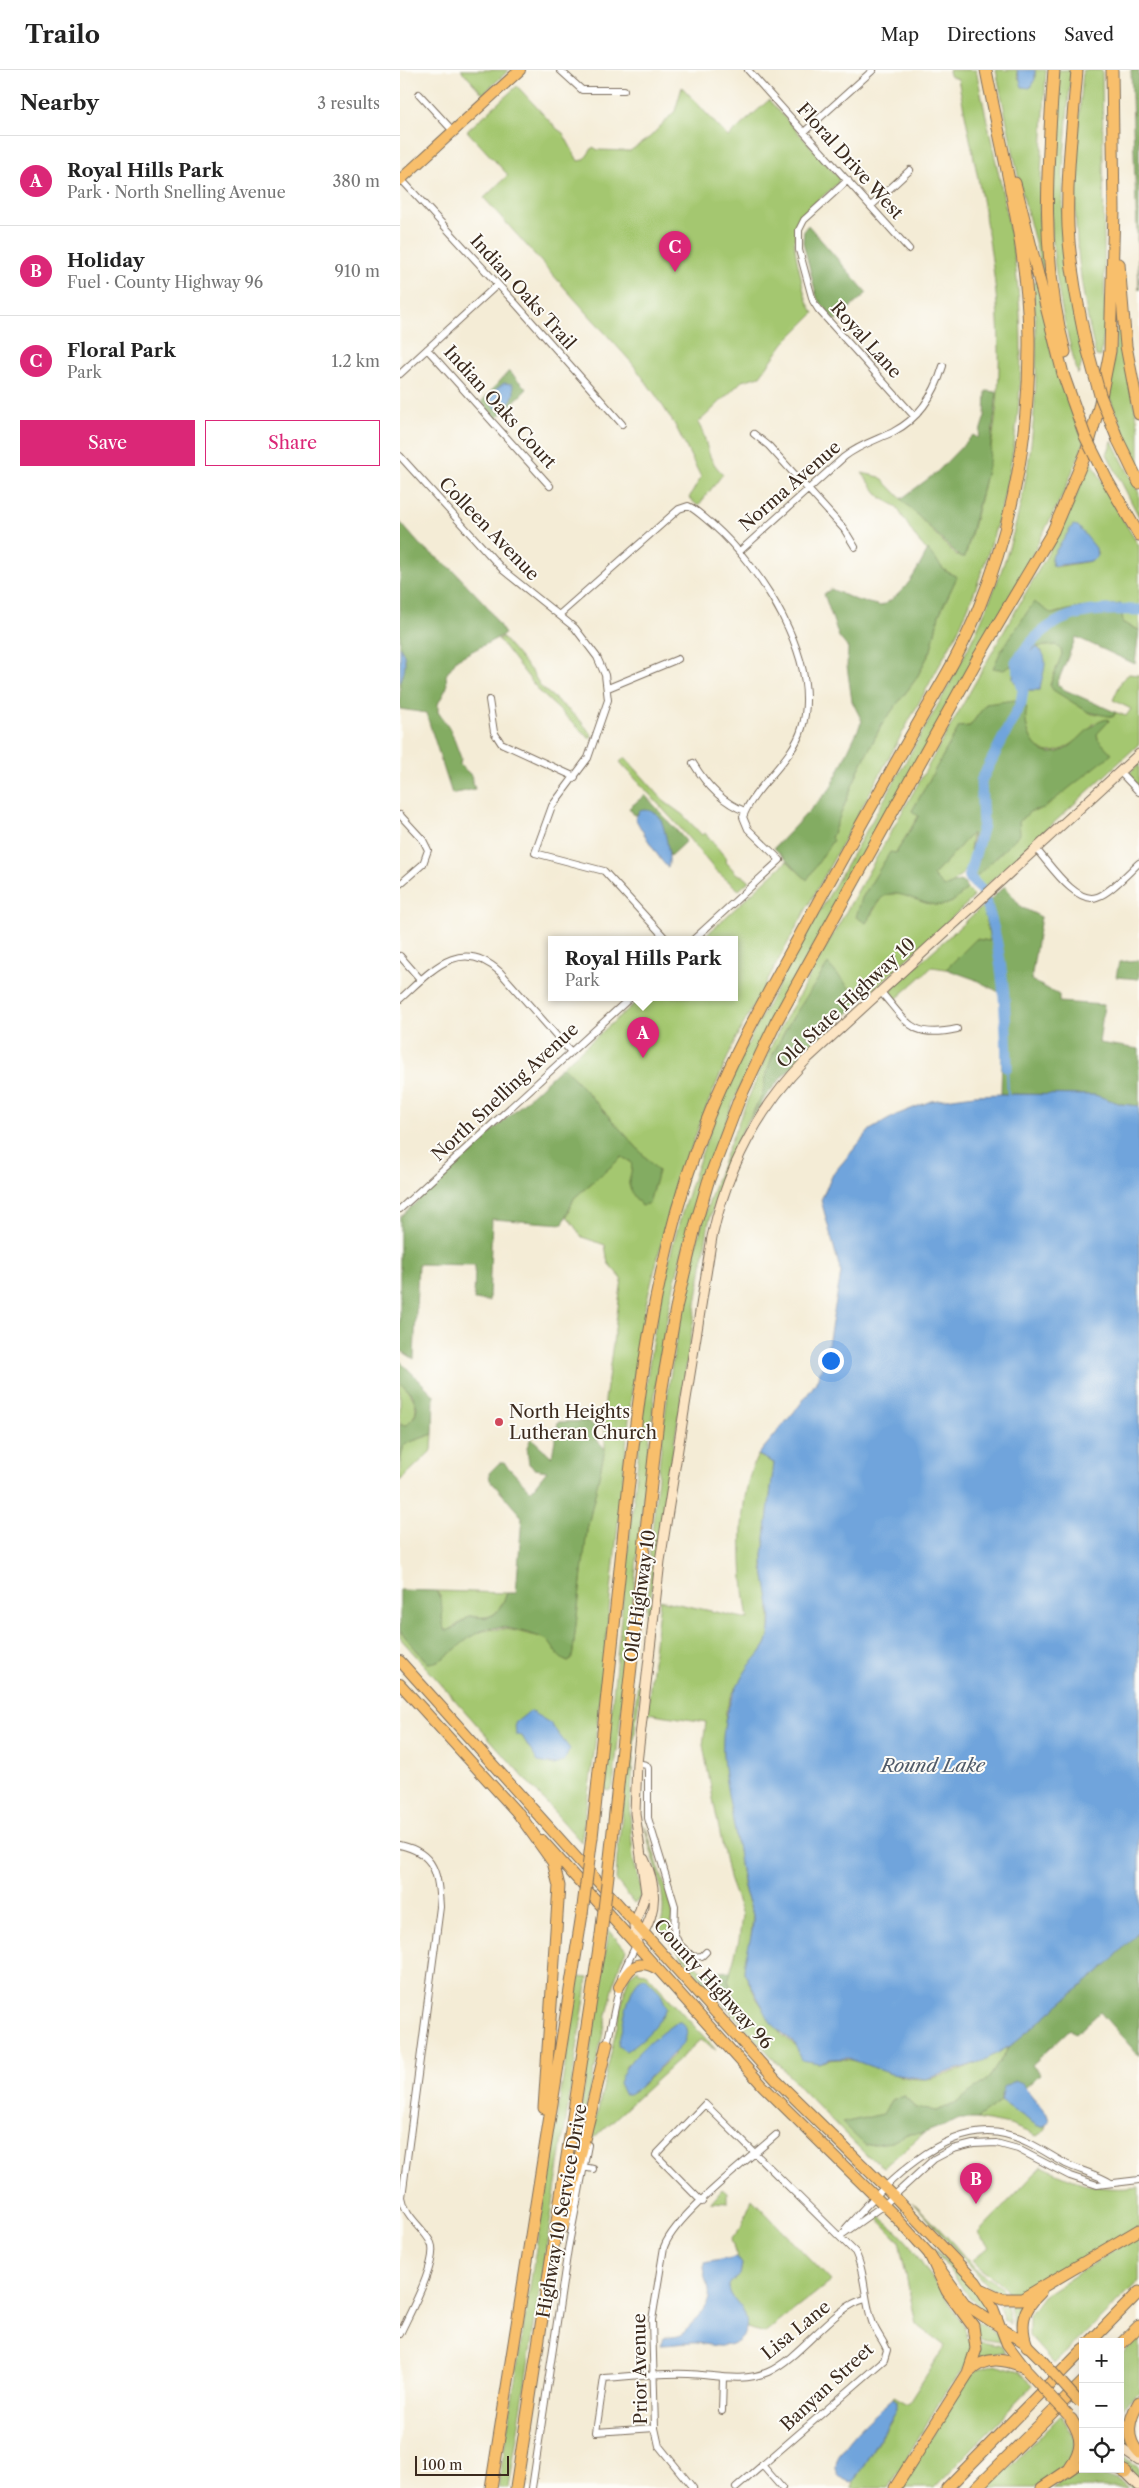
<!DOCTYPE html>
<meta charset="utf-8">
<style>
:root{--surface:#fff;--page:#f6f6f6;--text:#222;--muted:#767676;--line:#e0e0e0;--accent:#db2777}
body{margin:0;font-family:"Libre Caslon Text",serif;background:var(--page);color:var(--text)}
.controls{position:absolute;right:15px;bottom:15px;display:grid;overflow:hidden;border-radius:0px;box-shadow:0 5px 20px #0002}
.controls button{width:45px;height:45px;display:grid;place-items:center;padding:0;border:0;border-bottom:1px solid var(--line);background:var(--surface);color:var(--text);font:25px sans-serif}
.scale{position:absolute;left:15px;bottom:12px;width:94px;box-sizing:border-box;padding-left:5px;border:2px solid #3b2a1e;border-top:0;font-size:14px;line-height:18px;white-space:nowrap;color:#3b2a1e;-webkit-text-stroke:4px #fdfcf7;paint-order:stroke}
.you{position:absolute;left:430px;top:1290px;width:18px;height:18px;margin:-12px;border:4px solid #fff;border-radius:50%;background:#1a73e8;box-shadow:0 0 0 8px #1a73e833}
.badge{display:grid;place-items:center;width:32px;height:32px;border-radius:50%;background:var(--accent);color:#fff;font-size:16px;font-weight:700}
.pin{position:absolute;translate:-50% -41px;filter:drop-shadow(0 1px 2px #0008)}
.pin::after{content:'';position:absolute;top:26px;width:18px;height:15px;background:inherit;clip-path:polygon(0 0,100% 0,50% 100%)}
.popup{position:absolute;left:148px;top:866px;width:190px;height:65px;box-sizing:border-box;display:grid;place-content:center;border-radius:0px;background:var(--surface);filter:drop-shadow(0 1px 4px #0005);font-size:16px;white-space:nowrap;color:var(--muted)}
.popup b{font-size:19px;color:var(--text)}
.popup::after{content:'';position:absolute;left:50%;top:100%;margin-left:-10px;border:10px solid transparent;border-top-color:var(--surface)}
.list{margin:0;padding:0;list-style:none}
h2{display:flex;justify-content:space-between;align-items:center;height:65px;margin:0;padding:0 20px;font-size:21px}
h2 small{font-size:16px;font-weight:400;color:var(--muted)}
.list li{display:grid;grid-template-columns:32px 1fr auto;gap:15px;align-items:center;box-sizing:border-box;height:90px;padding:0 20px;border-top:1px solid var(--line)}
.list b{display:block;font-size:19px;white-space:nowrap}
.list p{margin:0;font-size:16px;white-space:nowrap;color:var(--muted)}
.list em{font-size:16px;font-style:normal;color:var(--muted)}
.actions{display:flex;gap:10px;padding:15px 20px}
.actions a{flex:1;padding:11px 0;border:1px solid var(--accent);border-radius:0px;text-align:center;font-size:18px;color:var(--accent)}
.actions .main{background:var(--accent);color:#fff}
.icon{flex:none;width:28px;height:28px;fill:none;stroke:currentColor;stroke-width:2;stroke-linecap:round;stroke-linejoin:round}
.map{position:relative;flex:none;width:739px;height:2418px;overflow:hidden}
header{display:flex;align-items:center;gap:30px;box-sizing:border-box;height:70px;padding:0 25px;background:var(--surface);border-bottom:1px solid var(--line)}
header strong{font-size:24px}
nav{display:flex;gap:28px;margin-inline-start:auto;font-size:18px}
main{display:flex}
aside{flex:1;background:var(--surface)}
.map>svg:first-child{display:block}
</style>
<header>
<strong>Trailo</strong>
<nav><a>Map</a><a>Directions</a><a>Saved</a></nav>
</header>
<main>
<aside>
<h2>Nearby<small>3 results</small></h2>
<ul class="list">
<li><span class="badge">A</span><div><b>Royal Hills Park</b><p>Park · North Snelling Avenue</p></div><em>380 m</em></li>
<li><span class="badge">B</span><div><b>Holiday</b><p>Fuel · County Highway 96</p></div><em>910 m</em></li>
<li><span class="badge">C</span><div><b>Floral Park</b><p>Park</p></div><em>1.2 km</em></li>
</ul>
<div class="actions"><a class="main">Save</a><a>Share</a></div>
</aside>
<div class="map">
<svg width="739" height="2418" viewBox="0 0 739 2418">
<rect width="100%" height="100%" fill="#fdfcf7"/>
<filter id="ink" filterUnits="userSpaceOnUse"><feTurbulence type="fractalNoise" baseFrequency=".02" numOctaves="2"/><feDisplacementMap in="SourceGraphic" scale="10" xChannelSelector="R" yChannelSelector="G"/><feConvolveMatrix kernelMatrix="1 2 1 2 8 2 1 2 1" color-interpolation-filters="sRGB"/></filter>
<filter id="wash" filterUnits="userSpaceOnUse"><feTurbulence type="fractalNoise" baseFrequency=".0096" numOctaves="4" result="noise"/><feDisplacementMap in="SourceGraphic" scale="20" xChannelSelector="R" yChannelSelector="G"/><feGaussianBlur stdDeviation="1.12" result="paint"/><feColorMatrix in="noise" values="0 0 0 0 0 0 0 0 0 0 0 0 0 0 0 0 0 1.4 0 .05"/><feComposite in="paint" operator="in"/></filter>
<g filter="url(#wash)">
<rect width="100%" height="100%" fill="#f4ecd6"/>
<path fill="#a4c770" stroke="#707847" fill-rule="evenodd" d="M61 0H109L83 24Z
M549 0H576C590 67 607 133 616 201 632 326 609 449 557 563L336 968 303 1045 272 1131 245 1238 232 1320 194 1684 181 1772 0 1568V1561L28 1593C64 1571 80 1550 124 1563 130 1565 142 1566 147 1570 156 1577 155 1587 168 1592L172 1589 187 1460 205 1379V1330L222 1209 208 1193 205 1175 182 1167 167 1146 174 1128 222 1087 231 1092 233 1098 229 1114 242 1136 249 1133 258 1101 163 996 242 927H334V869H302L387 791 406 809 431 768 459 699 482 654 516 609 531 580 539 545 557 507 544 500 516 468 496 436 481 428 462 403 480 407 556 485 565 487C584 419 601 349 599 278 598 188 575 98 558 9L550 6ZM122 1666 155 1695 139 1692Z
M596 0H617L618 8 635 9V0H646L639 149 645 211 619 110Z
M658 0H671L663 100V156L666 201 683 290 678 304C662 250 651 192 651 134 652 90 656 45 658 0Z
M683 0H702L705 250 701 287 696 286C684 236 676 185 675 134 675 89 680 44 683 0Z
M117 16 156 58 163 63 178 91 184 90 193 77 198 80 230 81 250 67 275 41 282 17 328 67 369 30 439 108 438 113C399 148 386 148 400 203 403 217 405 232 414 243L384 273 360 306 342 311 298 353C310 373 303 385 323 404L298 436 289 428 301 407 275 355 257 327 232 293 84 128 108 105 67 61Z
M637 212 652 285 684 373 664 422 618 513 365 962C328 1037 294 1129 275 1211 257 1289 249 1370 241 1449 232 1538 223 1628 213 1717L209 1721 206 1720 204 1713C213 1624 222 1535 232 1446 239 1381 244 1316 256 1252 274 1149 310 1051 356 957 403 867 456 780 506 691 544 625 582 560 606 487 635 398 641 306 633 213Z
M718 251 739 359V398L709 326Z
M712 371 739 423V447L707 384Z
M691 389 710 428 739 476V560L723 553 721 534 658 542 652 544 610 597 614 595 613 609 620 620H640L642 581 636 577 656 575 661 580 662 585 650 615 692 644 715 645V642L726 646 731 639 713 630 722 610 729 604 739 605V674L578 823 570 813 572 804 566 800 553 813 544 817 532 807 572 763 570 780 580 788 572 804 576 807 619 759V751L631 741 638 740 711 684 698 669 697 663 706 654 694 653C669 684 632 701 625 646L586 634 570 656 559 657 512 741 519 745 496 783H490L462 828 466 853 482 827C504 814 528 845 552 832 557 829 562 823 567 819L573 825 572 829 461 931 428 895 373 984 365 1007 364 1022 343 1059 322 1110 309 1152 255 1494 234 1672 230 1743 233 1788 241 1818 240 1828 234 1833 216 1810 217 1788 252 1492 249 1488C260 1391 268 1294 290 1199 310 1117 342 1039 377 964L647 485 668 446ZM678 456 698 483 691 491 655 497Z
M102 567 132 602 141 617 179 649 192 665 190 669 140 622 98 569Z
M225 687 265 732 283 745 302 765 305 763 326 788 325 791 337 804 343 806 349 811 339 820 315 800 281 759 220 692Z
M739 693V715H738L729 704Z
M583 836 590 871 576 869 546 899 532 897 495 930 490 923 497 913Z
M0 1312C13 1325 25 1341 6 1355H0Z
M33 1364 32 1380 0 1411V1393L4 1374Z
M358 1385 374 1393 363 1485V1499L370 1530V1560L367 1573 332 1624 326 1641 323 1683 344 1819 353 1845 350 1877 344 1902 357 1929 382 1965 418 1993C460 1978 484 2011 525 2009 547 2008 591 1987 610 1976L589 2008 555 2034 536 2041 515 2038 505 2026 491 2030 484 2044 443 2053 465 2075 492 2072 507 2064 524 2063 484 2097 464 2083 404 2022 328 1939 338 1934 328 1910 339 1870 342 1845 329 1808 313 1729 303 1675 306 1652 247 1643 260 1530 348 1549C340 1503 336 1426 358 1385Z
M36 1521 107 1523C98 1544 94 1550 70 1546L48 1561 43 1557 40 1526Z
M245 1756 272 1837C274 1847 269 1855 270 1864 273 1879 293 1893 304 1903L300 1908 259 1859C272 1832 250 1785 245 1756Z
M209 1860 226 1880 216 1906 177 2077H175Z
M238 1899 239 1902 246 1903 316 1980 300 1970 191 2071 226 1916 229 1906ZM278 1951 274 1985 236 2020 225 1997 246 1976Z
M179 1907 188 1908 109 2418H98Z
M601 2031 642 2057 646 2055 644 2061 637 2066 610 2055 577 2049Z
M642 2096C678 2113 699 2122 739 2117V2157L621 2223 608 2225C602 2208 584 2205 572 2191L589 2177 578 2163Z
M322 2119 327 2123V2133L311 2132Z
M352 2129 431 2211 365 2263 347 2258C346 2252 345 2243 341 2238 335 2229 328 2225 329 2213L340 2205 342 2195 337 2187 331 2170 341 2157Z
M512 2131 551 2171 576 2200 599 2215 604 2224 589 2218Z
M479 2146 496 2160 509 2174 564 2255 568 2270 572 2272 566 2296 544 2324 489 2418H452L454 2411 492 2349 497 2331 493 2328 494 2326 508 2334 545 2276 516 2254 499 2171 476 2147Z
M739 2164V2211L654 2294 629 2266V2245L643 2226Z
M531 2175 572 2215 589 2241 587 2242 569 2227Z
M624 2234 619 2260 614 2257 609 2237Z
M598 2235 606 2236 610 2254 604 2251Z
M572 2248 597 2264 600 2272 580 2269Z
M739 2267V2322L720 2340V2286Z
M580 2272 601 2276 606 2283 591 2284 578 2287Z
M595 2294 620 2301 633 2315 534 2418H499L567 2309 577 2300Z
M661 2345 676 2370 670 2391 635 2418H589Z
M726 2350 729 2378 720 2374V2351Z
M720 2385 739 2397V2408L721 2390Z
M683 2397V2399H696C705 2409 715 2406 727 2418H651Z
M700 2399H713L734 2418H731L718 2406Z"/>
<path fill="#83ac62" stroke="#5f6b40" d="M731 0H739V220Z
M408 155 467 223 435 251 417 228 403 172 404 160Z
M109 301 127 319 96 349 81 332Z
M586 321 597 322 589 392 565 487H560L501 429 536 403 573 365 578 368 585 346Z
M0 452 20 475 52 499 86 535 105 564 57 589 46 605 47 617 38 634V642L51 661 61 688 60 695 71 705 75 719 52 724 26 643 0 639C0 631 0 623 0 615 2 600 10 591 0 577Z
M528 480 544 500 557 507 539 545 531 580 516 609 482 654 459 699 431 768 433 770 407 810 374 778 430 719 462 651 452 631 447 596 448 578 439 567 424 524 431 519 456 530 481 536C506 523 515 504 528 480Z
M634 532 652 544 676 538 721 534 723 553 739 560 735 594 676 567 657 614 665 620 715 642 713 647 688 642 653 620 650 615 662 584 661 580 656 575 636 577 604 600 593 598 601 581Z
M615 630 625 634 627 639C622 654 633 685 653 683 676 681 686 652 708 649L709 651 697 664 698 669 712 684 644 738 631 741 619 751 620 764 576 807 572 804 580 788 570 780 573 769 572 763 533 806 544 817 559 811 564 813 567 819C562 823 557 829 552 832 530 845 500 814 483 827 476 832 471 845 466 853L456 847 462 828 490 782 496 783 519 746 512 741 559 657 570 656 586 634Z
M245 725 286 771 270 786 260 749 237 743 235 746 229 738Z
M605 816 621 837 641 847 631 910 659 925V932L704 935 699 973 739 979V1036L721 1034 695 1025 601 1024 603 941 599 922 574 909 546 899 576 869 590 871 583 836Z
M739 890V909L716 907 719 892Z
M428 894 461 931 383 1006 366 1026 345 1061 363 1022 365 1007 373 984 388 955Z
M163 996 258 1101 249 1133 242 1136C236 1130 228 1120 229 1111 230 1104 233 1100 231 1092L222 1087 174 1128 163 1154 92 1149 89 1231 74 1230 75 1195 18 1194 14 1289 0 1280V1147Z
M0 1291 34 1325 33 1364 4 1374 0 1393V1355H6L15 1346 17 1337 12 1324 0 1312Z
M188 1351 194 1356 197 1370 205 1379 187 1460 172 1589 168 1592C156 1588 155 1578 147 1570 141 1566 114 1559 106 1558 68 1552 54 1593 28 1593L0 1561V1520L36 1521C47 1535 38 1551 46 1561L54 1558 70 1546C93 1551 99 1544 107 1523H116L122 1447 90 1410 89 1403 99 1393H104L131 1421 147 1401 135 1399 129 1394 127 1377 131 1368 152 1387 158 1352Z
M739 1861V1986L700 1942 676 1964 670 1959 632 1995 640 2004 625 2018 622 2014 601 2026V2031L577 2049H560L524 2063 507 2064 492 2072 465 2075 442 2053 483 2044 491 2030 505 2026 515 2038 536 2041 555 2034 589 2008 610 1976 709 1893Z
M331 1901 328 1911 338 1934 328 1939 300 1908 304 1903Z"/>
<path fill="#70a4dc" stroke="#56677d" d="M617 0H635V9L630 18 622 17Z
M104 313 112 314C118 324 109 335 100 341L91 334 90 328 96 319Z
M673 455 678 456 696 478 697 487 690 491 653 496 651 488Z
M0 577C8 589 5 601 0 613Z
M636 577C653 587 641 605 640 620H620L613 609 614 595Z
M244 740C249 740 255 742 259 746 264 753 272 790 268 797 262 795 240 757 235 748L240 741Z
M601 1024 695 1025 721 1034 739 1036V1861L709 1893 610 1976 583 1991 526 2009 491 2004 448 1988 430 1989 418 1993 402 1990 394 1973 371 1953 344 1902C344 1884 354 1866 353 1846 352 1837 346 1827 344 1817 340 1798 338 1777 334 1757 329 1727 321 1697 323 1667 325 1640 334 1618 349 1596 355 1589 364 1580 367 1572 377 1544 363 1513 363 1485L374 1393 358 1385 399 1336 415 1314 425 1291 441 1203 421 1130 433 1104 470 1060 496 1045 531 1031 574 1025Z
M130 1641 150 1653 170 1679 164 1691 155 1695 138 1692 122 1666 116 1665 115 1653Z
M242 1908H246L260 1922 267 1938C259 1954 242 1972 226 1981L218 1976 219 1971C223 1955 228 1916 242 1908Z
M278 1951C289 1956 288 1965 283 1974L236 2020 229 2024H224L219 2013C227 1986 256 1967 278 1951Z
M615 2011 622 2014 647 2044 649 2051 646 2055 641 2057 636 2055 601 2031 604 2017Z
M337 2187 342 2194 340 2205 329 2213C328 2226 336 2229 342 2239 353 2258 343 2274 322 2276 312 2277 301 2272 291 2273 281 2273 271 2275 261 2275L264 2268C269 2267 275 2267 280 2265 286 2263 308 2236 309 2228 311 2217 303 2204 304 2193Z
M493 2328 497 2331V2339L454 2411 450 2413C406 2398 478 2342 493 2328Z"/>
<g fill="none" stroke-linecap="round" stroke-linejoin="round">
<path stroke="#70a4dc" stroke-width="2" d="M607 997 608 1025"/>
<path stroke="#70a4dc" stroke-width="11" d="M582 821 569 807 583 755 581 711 621 633 623 620 616 592C649 542 683 538 739 540
M586 833C604 884 606 943 607 997"/>
</g>
</g>
<g filter="url(#ink)">
<g fill="none" stroke-linecap="round" stroke-linejoin="round">
<defs>
<path id="street" d="M160 0 182 20H224
M348 0 509 179
M19 24 53 61
M404 62 473 0
M1 109 116 234 222 354
M448 110 404 150 399 160V180L413 231 418 239 514 346
M471 136 510 100
M27 279 150 416
M0 304 97 215
M354 364 369 376 444 459 455 477
M0 386 104 501 175 558 197 587 205 605 208 630 188 688 152 736 135 783 204 801 266 869
M340 481 444 387C459 375 476 370 493 362 520 348 535 323 543 296
M160 544 279 439 288 436C297 440 304 448 312 454 361 497 422 591 402 658 392 692 354 716 343 747L348 759 380 790 294 869
M208 618 278 589
M89 630 94 662 101 673 175 707
M293 693C305 713 323 733 345 741
M720 702 739 722
M0 745 23 770 28 780 23 794 0 814
M636 779C649 793 676 835 697 827 710 823 729 802 739 793
M0 886 21 910
M480 921C508 953 511 969 557 959
M0 929C30 902 60 865 100 902L171 982
M0 1139 231 927
M237 1693 246 1695 248 1698V1748L275 1836 274 1863 279 1874 293 1887 302 1886 306 1882
M0 1775C36 1783 38 1805 40 1837L2 2127C5 2147 22 2156 31 2173 39 2191 8 2246 0 2264
M207 1975 222 1904 237 1873
M184 2097 193 2099
M302 2132 256 2085 305 2034 455 2182C465 2201 464 2227 471 2248 474 2261 483 2269 487 2280L484 2290 336 2418
M446 2158C482 2117 544 2050 605 2064 627 2069 646 2083 666 2094 681 2101 697 2104 711 2113
M440 2166 485 2134 534 2089 553 2079 573 2074 596 2073 618 2079 670 2106 697 2115 739 2110
M322 2341 323 2308
M255 2358 196 2362 204 2308C232 2306 260 2303 288 2304 315 2305 342 2313 368 2302 400 2288 434 2236 465 2229
M362 2395 382 2418
M132 2418 168 2179 188 2075
M293 2418 259 2376 255 2358 252 2250 264 2177C276 2145 348 2090 376 2065"/>
<path id="secondary" d="M241 1866C258 1841 257 1816 244 1789
M237 1873 234 1856 246 1823 235 1743 237 1693 260 1491 312 1167C327 1099 357 1040 406 990L739 684
M720 2378 739 2391
M721 2398 739 2416"/>
<path id="primary" d="M0 110 120 0
M0 1591 376 2010 494 2126 576 2212 593 2238 607 2274 625 2298
M0 1614 122 1748
M142 1770 363 2016 493 2144 530 2185 566 2235 625 2273 640 2288
M219 1917C228 1899 237 1887 257 1899"/>
<path id="highway" d="M654 0C647 94 640 189 665 282
M677 0C673 52 666 105 668 157 670 197 678 236 686 274
M615 113 663 304
M719 194 726 276 739 344
M718 370 739 413
M707 410 739 465
M118 1743 153 1792 159 1816 144 2038
M192 1767C203 1665 213 1563 224 1460 237 1330 253 1200 297 1077 323 1003 361 935 399 867 433 804 468 742 503 680 529 633 558 590 578 540 613 454 630 360 629 267 628 177 603 88 586 0
M210 1788 261 1323 276 1238 296 1153 308 1112 339 1030 376 952 579 586 653 461 686 383 699 337 710 281 714 140 712 0
M163 2157 207 1974
M583 2220 602 2229H622L739 2160
M690 2272 739 2222
M720 2275 739 2256
M627 2276C619 2254 623 2239 640 2223
M569 2302C586 2285 604 2289 624 2297
M739 2332C729 2349 724 2367 739 2383
M670 2398C683 2380 683 2368 671 2349
M720 2399 726 2402
M91 2418 182 1844
M116 2418 201 1865
M495 2418 568 2303 576 2279 573 2256 547 2221 530 2185
M547 2418 683 2280
M576 2418 683 2312
M642 2418 676 2395"/>
</defs>
<use href="#street" stroke="#7c6e5e" stroke-width="8"/>
<use href="#secondary" stroke="#7c6e5e" stroke-width="11"/>
<use href="#primary" stroke="#7c6e5e" stroke-width="12"/>
<use href="#highway" stroke="#7c6e5e" stroke-width="13"/>
<use href="#street" stroke="#fff" stroke-width="6"/>
<use href="#secondary" stroke="#fce5c4" stroke-width="9"/>
<use href="#primary" stroke="#f8bf6c" stroke-width="10"/>
<use href="#highway" stroke="#f8bf6c" stroke-width="11"/>
<defs>
<path id="primary-bridge" d="M640 2288 679 2332
M627 2301 668 2345"/>
<path id="highway-bridge" d="M686 274 700 325 718 370
M663 304 685 366 707 410
M182 1844 192 1767
M201 1865 210 1788"/>
</defs>
<use href="#primary-bridge" stroke="#7c6e5e" stroke-width="12" stroke-linecap="butt"/>
<use href="#highway-bridge" stroke="#7c6e5e" stroke-width="13" stroke-linecap="butt"/>
<use href="#primary-bridge" stroke="#f8bf6c" stroke-width="10"/>
<use href="#highway-bridge" stroke="#f8bf6c" stroke-width="11"/>
</g>
</g>
<circle fill="#d1495b" stroke="#fdfcf7" stroke-width="2" cx="99" cy="1352" r="5"/>
<g text-anchor="middle" dominant-baseline="central" stroke-width="4" stroke-linejoin="round" paint-order="stroke">
<g font-size="18" fill="#3b2a1e" stroke="#fdfcf7">
<text transform="translate(450 91) rotate(48)">Floral Drive West</text>
<text transform="translate(123 222) rotate(48)">Indian Oaks Trail</text>
<text transform="translate(466 270) rotate(48)">Royal Lane</text>
<text transform="translate(100 337) rotate(48)">Indian Oaks Court</text>
<text transform="translate(390 416) rotate(-41)">Norma Avenue</text>
<text transform="translate(89 459) rotate(46)">Colleen Avenue</text>
<text transform="translate(446 933) rotate(-43)">Old State Highway 10</text>
<text transform="translate(105 1022) rotate(-43)">North Snelling Avenue</text>
<text transform="translate(240 1526) rotate(-82)">Old Highway 10</text>
<text transform="translate(313 1914) rotate(48)">County Highway 96</text>
<text transform="translate(162 2141) rotate(-80)">Highway 10 Service Drive</text>
<text transform="translate(396 2260) rotate(-39)">Lisa Lane</text>
<text transform="translate(240 2299) rotate(-91)">Prior Avenue</text>
<text transform="translate(427 2317) rotate(-43)">Banyan Street</text>
</g>
<g font-size="18" fill="#3b2a1e" stroke="#fdfcf7" text-anchor="start">
<text x="109" y="1342">North Heights<tspan x="109" dy="21">Lutheran Church</tspan></text>
</g>
<g font-size="19" font-style="italic" fill="#505b6a" stroke="#fdfcf7">
<text x="533" y="1695">Round Lake</text>
</g>
</g>
</svg>
<div class="controls">
<button>+</button>
<button>−</button>
<button><svg class="icon" aria-label="locate" viewBox="0 0 24 24"><circle cx="12" cy="12" r="6"/><path d="M12 2v4M12 18v4M2 12h4M18 12h4"/></svg></button>
</div>
<div class="scale">100 m</div>
<div class="you"></div>
<div class="pin badge" style="left:243px;top:988px">A</div>
<div class="popup"><b>Royal Hills Park</b>Park</div>
<div class="pin badge" style="left:576px;top:2134px">B</div>
<div class="pin badge" style="left:275px;top:202px">C</div>
</div>
</main>
